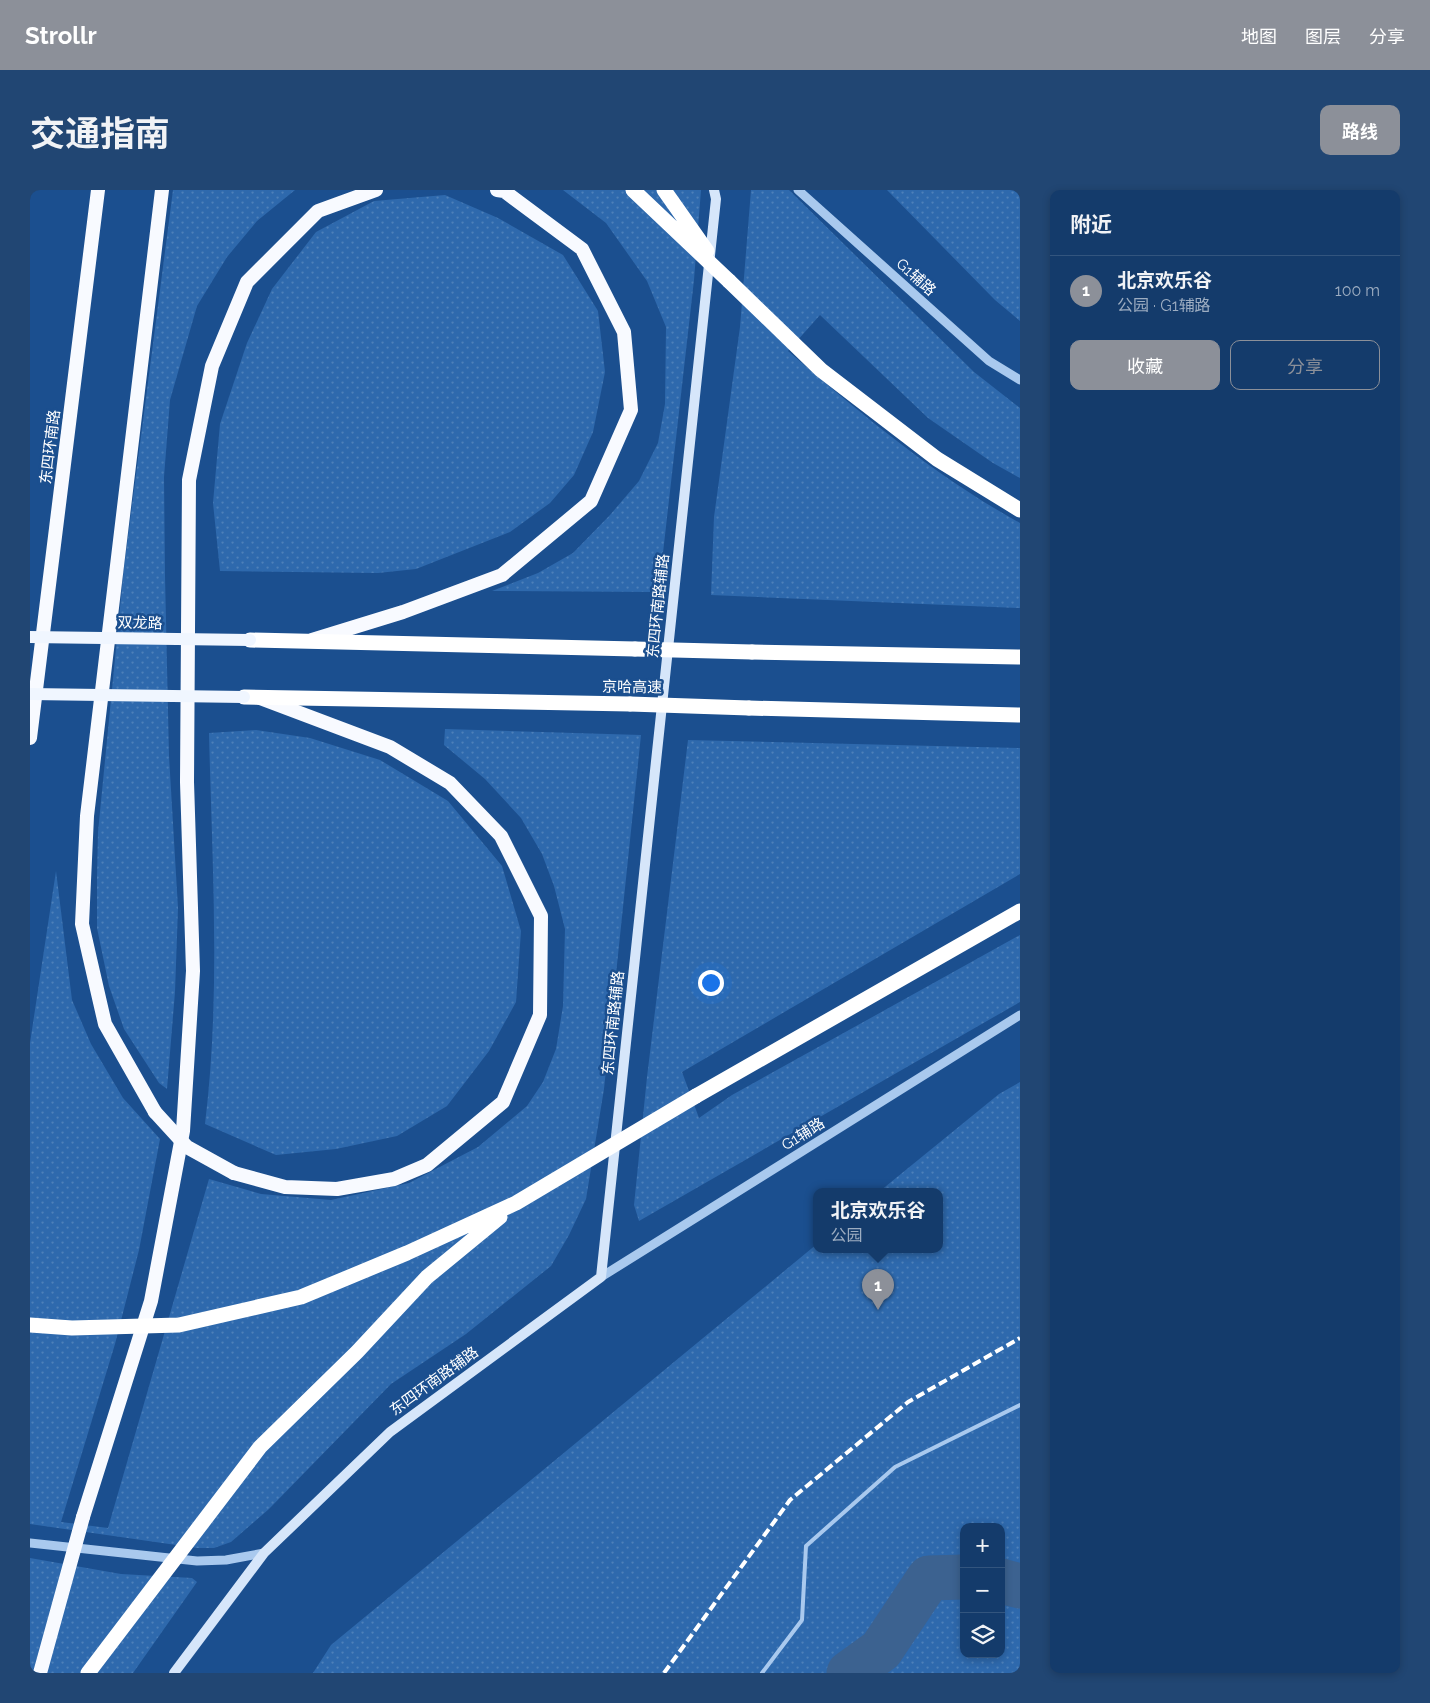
<!DOCTYPE html>
<html lang="zh">
<meta charset="utf-8">
<style>
:root{--surface:#143b6b;--page:#214673;--text:#f1f3f6;--muted:#9dadc1;--line:#33557e;--accent:#8c9099}
body{margin:0;font-family:Raleway,"Noto Sans SC",sans-serif;background:var(--page);color:var(--text)}
.controls{position:absolute;right:15px;bottom:15px;display:grid;overflow:hidden;border-radius:10px;box-shadow:0 2px 8px #0003}
.controls button{width:45px;height:45px;display:grid;place-items:center;padding:0;border:0;border-bottom:1px solid var(--line);background:var(--surface);color:var(--text);font:25px sans-serif}
.you{position:absolute;left:680px;top:792px;width:18px;height:18px;margin:-12px;border:4px solid #fff;border-radius:50%;background:#1a73e8;box-shadow:0 0 0 8px #1a73e833}
.badge{display:grid;place-items:center;width:32px;height:32px;border-radius:50%;background:var(--accent);color:#fff;font-size:16px;font-weight:700}
.pin{position:absolute;translate:-50% -41px;filter:drop-shadow(0 1px 2px #0008)}
.pin::after{content:'';position:absolute;top:26px;width:18px;height:15px;background:inherit;clip-path:polygon(0 0,100% 0,50% 100%)}
.popup{position:absolute;left:783px;top:998px;width:130px;height:65px;box-sizing:border-box;display:grid;place-content:center;border-radius:10px;background:var(--surface);filter:drop-shadow(0 1px 4px #0005);font-size:16px;white-space:nowrap;color:var(--muted)}
.popup b{font-size:19px;color:var(--text)}
.popup::after{content:'';position:absolute;left:50%;top:100%;margin-left:-10px;border:10px solid transparent;border-top-color:var(--surface)}
.list{margin:0;padding:0;list-style:none}
h2{display:flex;justify-content:space-between;align-items:center;height:65px;margin:0;padding:0 20px;font-size:21px}
h2 small{font-size:16px;font-weight:400;color:var(--muted)}
.list li{display:grid;grid-template-columns:32px 1fr auto;gap:15px;align-items:center;box-sizing:border-box;height:70px;padding:0 20px;border-top:1px solid var(--line)}
.list b{display:block;font-size:19px;white-space:nowrap}
.list p{margin:0;font-size:16px;white-space:nowrap;color:var(--muted)}
.list em{font-size:16px;font-style:normal;color:var(--muted)}
.actions{display:flex;gap:10px;padding:15px 20px}
.actions a{flex:1;padding:11px 0;border:1px solid var(--accent);border-radius:10px;text-align:center;font-size:18px;color:var(--accent)}
.actions .main{background:var(--accent);color:#fff}
.icon{flex:none;width:28px;height:28px;fill:none;stroke:currentColor;stroke-width:2;stroke-linecap:round;stroke-linejoin:round}
.map{position:relative;flex:none;width:990px;height:1483px;overflow:hidden;border-radius:10px}
header{display:flex;align-items:center;gap:30px;box-sizing:border-box;height:70px;padding:0 25px;background:var(--accent);color:#fff}
header strong{font-size:24px}
nav{display:flex;gap:28px;margin-inline-start:auto;font-size:18px}
.intro{display:flex;align-items:center;justify-content:space-between;box-sizing:border-box;height:120px;padding:0 30px}
h1{margin:0;font-size:35px}
.button{padding:12px 22px;border-radius:10px;background:var(--accent);color:#fff;font-size:18px;font-weight:700}
main{display:flex;gap:30px;padding:0 30px}
aside{flex:1;background:var(--surface);border-radius:10px;box-shadow:0 2px 8px #0003}
.map>svg:first-child{display:block}
</style>
<header>
<strong>Strollr</strong>
<nav><a>地图</a><a>图层</a><a>分享</a></nav>
</header>
<div class="intro"><h1>交通指南</h1><a class="button">路线</a></div>
<main>
<div class="map">
<svg width="990" height="1483" viewBox="0 0 990 1483">
<defs>
<pattern id="park-dots" width="8" height="8" patternUnits="userSpaceOnUse" patternTransform="scale(1.25)"><rect width="8" height="8" fill="#2e69ad"/><path d="M2 2h.1M6 6h.1" fill="none" stroke="#4d80b9" stroke-width="1.8" stroke-linecap="round"/></pattern>
</defs>
<rect width="100%" height="100%" fill="#1b4f8f"/>
<path fill="url(#park-dots)" fill-rule="evenodd" d="M143 0H265L227 31 197 67 167 116 140 210 134 287 135 386 139 566 148 718 145 802 137 899 129 893 94 839 79 796 67 738V688L68 642 94 377Z
M533 0H671L664 90 629 398 622 402 462 401 508 383 543 363 580 325 609 291 628 253 635 214 636 137 617 91 576 33Z
M721 0H759L944 182 990 218V288L963 273 898 228 790 125 758 161C831 224 905 286 990 333V418L681 405 684 327 710 137Z
M857 0H990V131L965 110Z
M415 5 468 28 533 65 568 121 575 182 563 242 544 285 520 313 480 342 386 379 348 383 190 381 183 313 190 234 217 153 242 99 286 42 344 11Z
M415 539 611 545 574 899 556 1009 539 1045 521 1076 436 1144 361 1194 239 1319 201 1352 184 1358H167L0 1334V853L26 681 42 810 61 854 93 908 130 949 109 1060 85 1154 31 1332 78 1338 179 989 231 1004 301 1010 379 993 448 957 497 916 513 892 526 859 533 816 535 739 524 696 512 664 491 628 455 589 414 555Z
M226 540 280 548 350 570 418 611 472 676 491 741 486 812 459 861 417 916 367 946 306 959 246 965 175 934C191 804 182 673 179 543Z
M658 550 990 558V684L652 882 669 928 702 905 990 745V812L609 1031 604 1015 617 887Z
M990 892V1483H283L301 1455 787 1054V1059H909V1001H850L969 904ZM934 1337H971V1464H934Z
M0 1368 91 1384 162 1388 167 1392 103 1483H0Z"/>
<g fill="none" stroke-linecap="round" stroke-linejoin="round">
<path stroke="#3c6290" stroke-width="45" d="M971 1391 990 1396
M819 1483 851 1460 899 1388 934 1387"/>
<path stroke="#a9c9ee" stroke-width="4" d="M732 1483 772 1430 776 1356 865 1277 990 1215"/>
<path stroke="#a9c9ee" stroke-width="9" d="M768 0 959 171 990 190
M571 1087 990 825
M0 1353 167 1371 196 1370 234 1363"/>
<path stroke="#d6e6fa" stroke-width="10" d="M144 1483 234 1363 360 1242 571 1087 686 9 684 0"/>
<path stroke="#f8faff" stroke-width="14" d="M282 450 373 422 472 385 561 311 601 220 594 142 552 59 474 1 467 0
M0 548 68 0
M125 922 75 834 52 734 57 626 132 0
M204 983 255 997 307 999 364 989 397 975 473 912 510 825 511 726 471 646 420 593 360 557 230 508
M53 1327 121 1111 153 941 163 781 157 592 159 290 182 176 217 92 288 21 346 0"/>
<path stroke="#fff" stroke-width="15" d="M699 91 791 180 907 269 990 320
M220 450 605 459
M722 462 990 467
M214 507 600 514
M719 518 990 525
M666 906 990 721"/>
<path stroke="#fff" stroke-width="4" stroke-dasharray="9 4" stroke-linecap="butt" d="M634 1483 760 1310 878 1212 990 1148"/>
<path stroke="#f0f6ff" stroke-width="12" d="M0 447 220 450
M0 504 214 507"/>
<path stroke="#f8faff" stroke-width="14" d="M125 922 157 957 204 983
M10 1483 53 1327"/>
<path stroke="#fff" stroke-width="15" d="M603 0 699 91
M634 0 677 61
M605 459 722 462
M600 514 719 518
M0 1135 42 1138 149 1135 271 1107 377 1063 486 1013 666 906
M58 1483 230 1257 327 1162 397 1087 470 1027"/>
</g>
<g text-anchor="middle" dominant-baseline="central" stroke-width="5" stroke-linejoin="round" paint-order="stroke">
<g font-size="15" fill="#fff" stroke="#1b4f8f">
<text transform="translate(886 87) rotate(42)">G1辅路</text>
<text transform="translate(20 257) rotate(-83)">东四环南路</text>
<text transform="translate(628 416) rotate(-84)">东四环南路辅路</text>
<text transform="translate(110 433) rotate(1)">双龙路</text>
<text transform="translate(602 497) rotate(1)">京哈高速</text>
<text transform="translate(583 833) rotate(-84)">东四环南路辅路</text>
<text transform="translate(773 944) rotate(-32)">G1辅路</text>
<text transform="translate(404 1191) rotate(-36)">东四环南路辅路</text>
</g>
</g>
</svg>
<div class="controls">
<button>+</button>
<button>−</button>
<button><svg class="icon" aria-label="layers" viewBox="0 0 24 24"><path d="M12 4l9 5-9 5-9-5zM3 14l9 5 9-5"/></svg></button>
</div>
<div class="you"></div>
<div class="pin badge" style="left:848px;top:1120px">1</div>
<div class="popup"><b>北京欢乐谷</b>公园</div>
</div>
<aside>
<h2>附近<small></small></h2>
<ul class="list">
<li><span class="badge">1</span><div><b>北京欢乐谷</b><p>公园 · G1辅路</p></div><em>100 m</em></li>
</ul>
<div class="actions"><a class="main">收藏</a><a>分享</a></div>
</aside>
</main>
